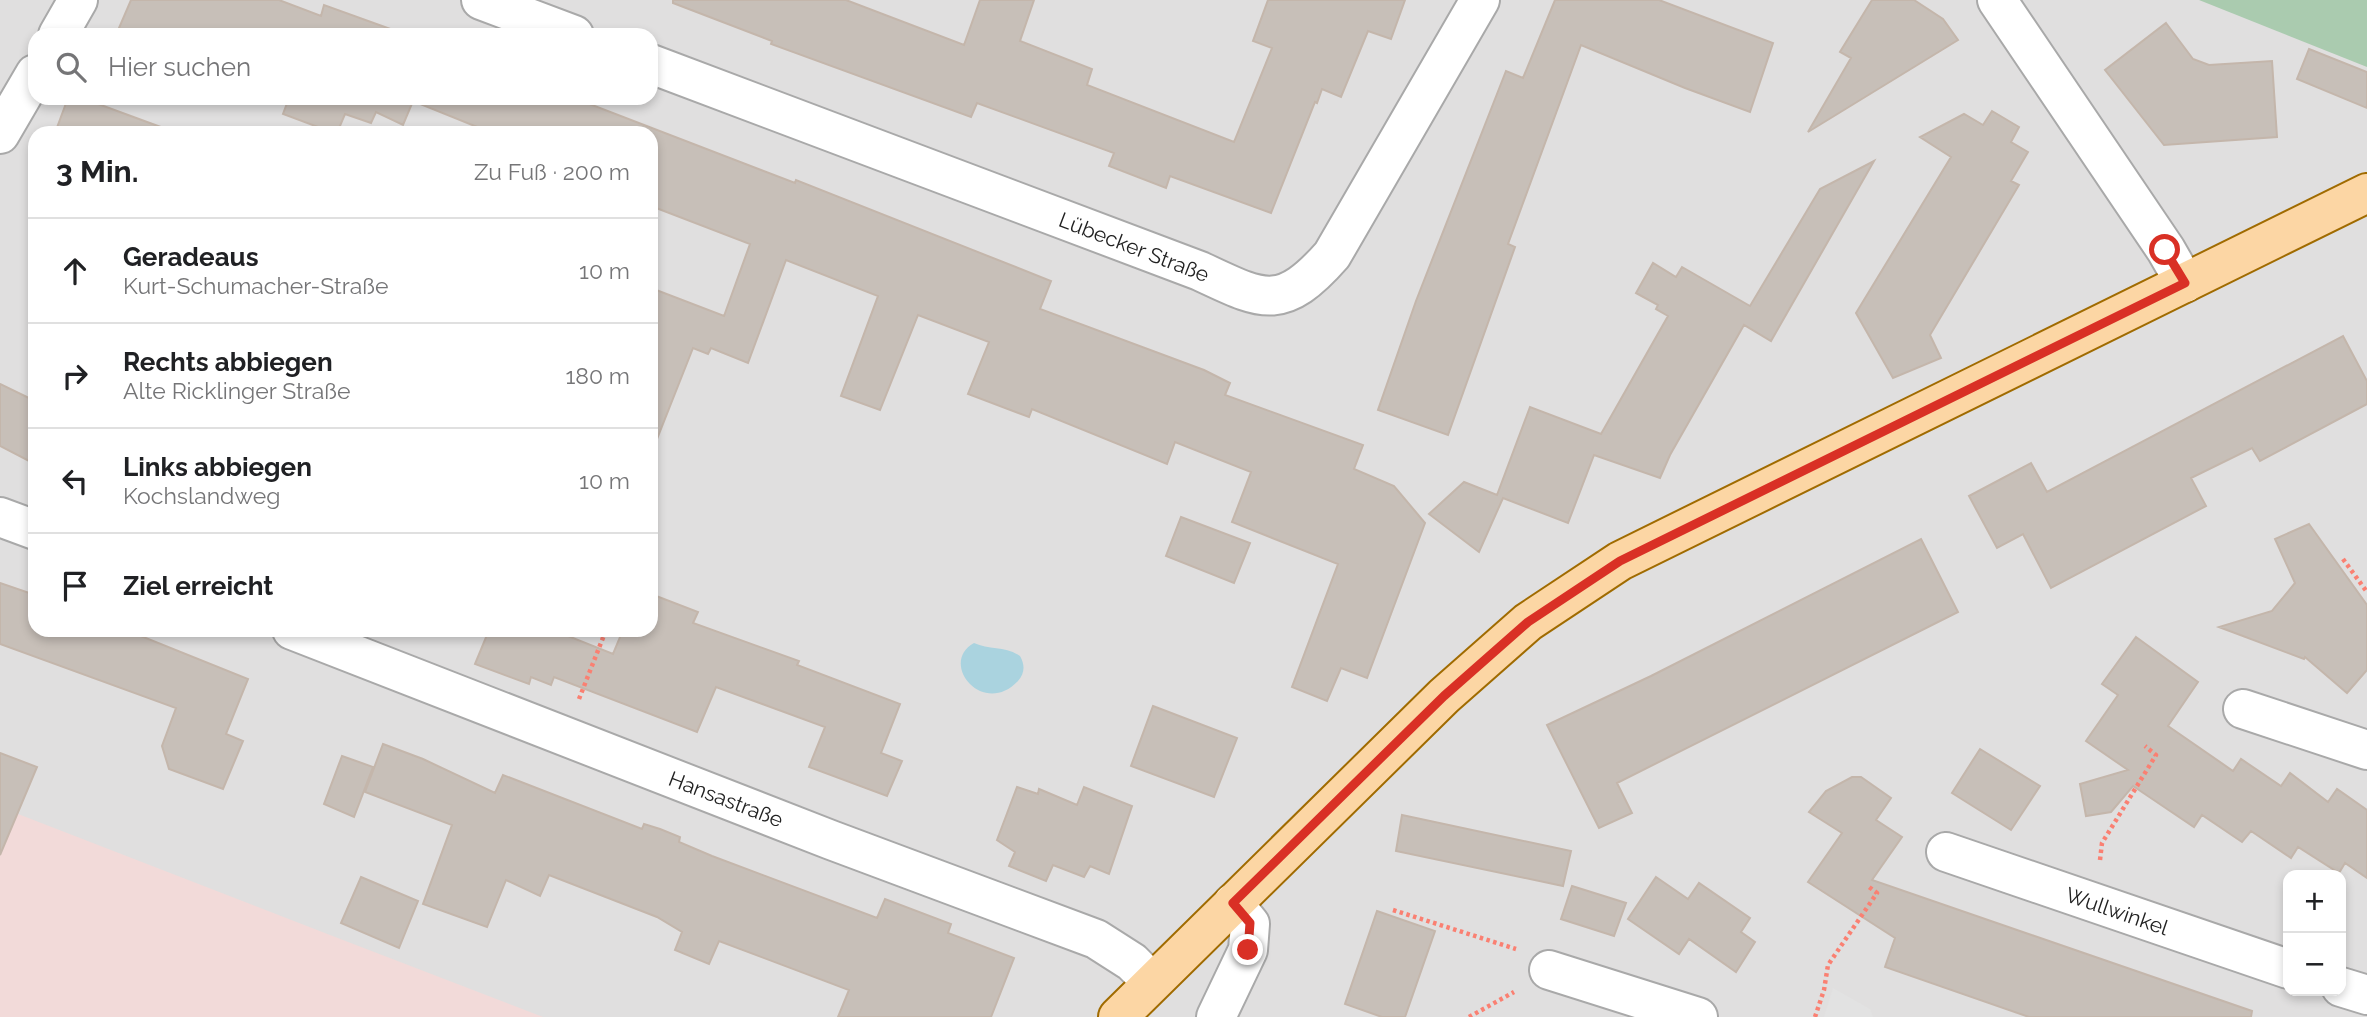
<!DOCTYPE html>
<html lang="de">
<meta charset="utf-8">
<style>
:root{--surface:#fff;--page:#f6f6f6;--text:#202124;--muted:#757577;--line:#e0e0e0}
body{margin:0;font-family:Raleway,sans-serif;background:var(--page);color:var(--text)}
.controls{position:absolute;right:21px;bottom:21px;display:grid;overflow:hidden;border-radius:14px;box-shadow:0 4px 10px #0003}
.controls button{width:63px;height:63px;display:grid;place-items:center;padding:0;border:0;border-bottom:2px solid var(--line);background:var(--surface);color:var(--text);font:35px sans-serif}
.stop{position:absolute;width:21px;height:21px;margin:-16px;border:5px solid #d93025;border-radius:50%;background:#fff}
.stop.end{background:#d93025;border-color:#fff;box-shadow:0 2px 7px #0008}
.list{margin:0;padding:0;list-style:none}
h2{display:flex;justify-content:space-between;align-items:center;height:91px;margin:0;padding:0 28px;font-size:30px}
h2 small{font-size:23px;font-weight:400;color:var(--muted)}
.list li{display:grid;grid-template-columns:46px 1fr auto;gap:21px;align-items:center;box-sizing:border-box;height:105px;padding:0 28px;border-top:2px solid var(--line)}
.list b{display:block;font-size:26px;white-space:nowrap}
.list p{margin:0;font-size:23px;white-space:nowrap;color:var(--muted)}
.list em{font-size:23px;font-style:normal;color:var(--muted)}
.icon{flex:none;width:38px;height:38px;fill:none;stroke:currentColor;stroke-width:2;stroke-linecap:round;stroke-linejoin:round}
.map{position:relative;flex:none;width:2367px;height:1017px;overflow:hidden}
.search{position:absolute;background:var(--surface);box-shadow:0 4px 10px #0003;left:28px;top:28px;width:630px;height:77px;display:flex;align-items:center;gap:18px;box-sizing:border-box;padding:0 24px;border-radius:21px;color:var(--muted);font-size:26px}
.panel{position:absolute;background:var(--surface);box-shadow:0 4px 10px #0003;left:28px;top:126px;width:630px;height:511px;border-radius:21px}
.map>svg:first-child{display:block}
</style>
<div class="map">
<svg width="2367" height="1017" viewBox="0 0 2367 1017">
<rect width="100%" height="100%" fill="#f2efe9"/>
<path fill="#e0dfdf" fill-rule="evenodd" d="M0 0H2367V1017H0ZM35 35H651V98H35ZM35 133H651V630H35ZM2288 875H2341V991H2288Z"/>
<path fill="#f2dad9" d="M0 807 330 935 543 1017H0Z"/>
<path fill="#aacbaf" d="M2199 0H2367V67Z"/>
<path fill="#e2e2e2" d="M1833 988 1870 1009 1873 1017H1824Z"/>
<path fill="#aad3df" d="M974 643C989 650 1006 646 1020 656 1025 665 1025 673 1018 681 983 718 938 663 974 643Z"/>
<path fill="#c7bfb8" stroke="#c4b6ab" stroke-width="2" d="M131 0H279L321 16 324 5 407 35H116Z
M673 0H846L964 45 980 0H1034L1020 41 1092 69 1087 85 1234 142 1272 48 1253 41 1268 0H1405L1391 39 1368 31 1341 97 1322 89 1317 103 1315 102 1271 213 1170 176 1166 188 1109 166 1114 153 977 103 971 117 771 44 772 41 673 3Z
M1555 0H1659L1773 43 1750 112 1685 88 1581 45 1508 244 1515 247 1448 435 1378 410 1416 301 1506 71 1523 78Z
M1872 0H1914L1943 19 1958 40 1808 132 1851 58 1840 52Z
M2166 23 2193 59 2209 65 2272 61 2277 137 2164 145 2105 70Z
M2309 49 2367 72V108L2297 79Z
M68 98H82L166 129 165 133H55Z
M289 98H574L795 183 796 180 1051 281 1040 309 1204 370 1230 383 1225 395 1363 445 1354 469 1394 486 1425 523 1367 678 1341 668 1327 701 1292 687 1338 564 1232 522 1251 472 1175 442 1167 464 1032 409 1029 417 968 394 989 342 918 315 880 410 841 396 878 296 786 260 748 363 711 348 708 354 693 348 653 449 651 448V288L724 316 750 244 651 206V133H492L413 101 403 125 376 112 371 123 345 114 337 133H334L283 114Z
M1992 111 2019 127 2011 142 2028 152 2011 181 2019 185 1930 335 1941 358 1893 378 1856 313 1951 157 1920 137 1964 114 1983 125Z
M1874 161 1771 341 1744 325 1670 455 1660 478 1594 455 1568 523 1503 498 1479 552 1429 514 1464 482 1497 495 1530 407 1601 434 1668 316 1656 309 1658 305 1636 293 1653 263 1676 277 1682 267 1750 306 1820 189Z
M2343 336 2367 381V404L2260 461 2252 448 2191 478 2206 506 2051 588 2023 534 1997 548 1969 496 2031 463 2047 492Z
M0 384 35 401V464L0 446Z
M1181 517 1250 543 1234 583 1166 556Z
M2309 524 2367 605V670L2347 693 2305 657 2304 659 2219 627 2272 611 2295 583 2275 539Z
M1921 539 1958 612 1617 783 1632 813 1599 828 1547 725 1651 676Z
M0 583 35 595V630H126L248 679 226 734 243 741 223 789 169 769 162 746 176 708 0 644Z
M651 594 698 612 693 623 799 661 797 665 900 704 881 753 902 761 887 796 809 767 825 727 716 687 697 732 554 677 551 685 531 677 529 684 475 664 489 630H553L613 654 623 630H651Z
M2136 637 2198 682 2168 726 2233 771 2241 759 2281 786 2290 773 2328 802 2337 789 2367 810V878L2345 863 2339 873 2298 847 2291 858 2251 831 2242 842 2202 815 2194 827 2133 786 2111 812 2086 816 2080 784 2128 770 2086 741 2118 695 2102 684Z
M1153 706 1237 738 1214 797 1131 766Z
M383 744 423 759 495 793 503 775 642 829 644 824 660 829 680 837 679 842 712 856 877 918 885 899 951 924 948 933 1014 958 991 1017H838L849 990 719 941 709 964 675 950 682 932 657 917 549 875 540 896 506 880 487 927 423 904 452 825 365 792Z
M1980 749 2040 786 2011 830 1952 793Z
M0 753 37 767 0 855Z
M342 756 373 767 354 817 324 804Z
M1852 777H1861L1891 798 1876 820 1902 837 1872 880 2252 1011 2251 1017H2029L1885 967 1895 938 1808 882 1842 833 1809 812 1826 791Z
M1017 787 1038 794 1039 789 1077 805 1084 787 1132 806 1109 874 1090 866 1084 877 1053 865 1046 881 1009 866 1015 852 997 840Z
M1402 815 1571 851 1563 886 1396 851Z
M361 877 418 901 399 948 341 923Z
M1656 877 1688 899 1699 883 1750 918 1741 932 1755 942 1736 972 1689 939 1679 954 1628 919Z
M1572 886 1626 903 1614 936 1561 919Z
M1377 911 1435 931 1405 1017H1382L1345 1004Z"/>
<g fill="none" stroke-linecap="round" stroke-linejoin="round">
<defs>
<path id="minor" d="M481 0 574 35
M1997 0 2166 250 2185 283
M58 35 78 0
M651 64 1200 271C1262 300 1281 313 1332 255L1480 0
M0 134 35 74
M0 517 35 530
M292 630 831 840 1096 939 1132 962 1152 982
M2243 709 2367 750
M1946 852 2288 969
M1549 970 1698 1017
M2341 987 2367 995
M1216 1017 1248 950 1250 924 1233 903"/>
<path id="major" d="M1118 1017 1444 696 1528 622 1620 561 2367 193"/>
</defs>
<use href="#minor" stroke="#a9a9a9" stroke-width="42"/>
<use href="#major" stroke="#a06b00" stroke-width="42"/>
<path stroke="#fa8072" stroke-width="4.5" stroke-dasharray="3.5 3.5" stroke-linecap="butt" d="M2343 559 2367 592
M579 699 606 630
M2100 860 2102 843 2156 755 2145 746
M1393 910 1516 949
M1469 1017 1514 992
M1815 1017 1824 990 1828 965 1877 893 1869 887"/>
<use href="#minor" stroke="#fff" stroke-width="38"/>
<use href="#major" stroke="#fcd6a4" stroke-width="38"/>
</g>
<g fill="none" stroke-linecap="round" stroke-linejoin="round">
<path stroke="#d93025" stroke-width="9" d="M1248 950 1250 923 1233 903 1444 696 1528 622 1620 561 2185 283 2165 250"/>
</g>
<g text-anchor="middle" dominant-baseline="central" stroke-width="7" stroke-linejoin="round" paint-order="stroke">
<g font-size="21" fill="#222" stroke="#fff">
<text transform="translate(1134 247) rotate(21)">Lübecker Straße</text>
<text transform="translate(726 799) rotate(21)">Hansastraße</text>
<text transform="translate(2117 911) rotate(19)">Wullwinkel</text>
</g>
</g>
</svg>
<div class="controls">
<button>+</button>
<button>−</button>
</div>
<div class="stop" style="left:2165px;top:250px"></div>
<div class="stop end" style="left:1248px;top:950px"></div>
<div class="search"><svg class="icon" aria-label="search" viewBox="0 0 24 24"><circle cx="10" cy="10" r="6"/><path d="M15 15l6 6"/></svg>Hier suchen</div>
<section class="panel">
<h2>3 Min.<small>Zu Fuß · 200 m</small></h2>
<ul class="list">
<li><svg class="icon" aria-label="ahead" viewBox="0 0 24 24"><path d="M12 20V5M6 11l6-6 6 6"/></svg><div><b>Geradeaus</b><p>Kurt-Schumacher-Straße</p></div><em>10 m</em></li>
<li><svg class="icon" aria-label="right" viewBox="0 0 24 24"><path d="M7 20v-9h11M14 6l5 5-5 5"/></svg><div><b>Rechts abbiegen</b><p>Alte Ricklinger Straße</p></div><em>180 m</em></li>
<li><svg class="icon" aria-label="left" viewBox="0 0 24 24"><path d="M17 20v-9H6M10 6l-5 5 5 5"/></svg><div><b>Links abbiegen</b><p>Kochslandweg</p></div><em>10 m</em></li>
<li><svg class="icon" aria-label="arrive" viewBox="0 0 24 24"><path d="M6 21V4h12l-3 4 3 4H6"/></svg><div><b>Ziel erreicht</b></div></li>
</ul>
</section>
</div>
